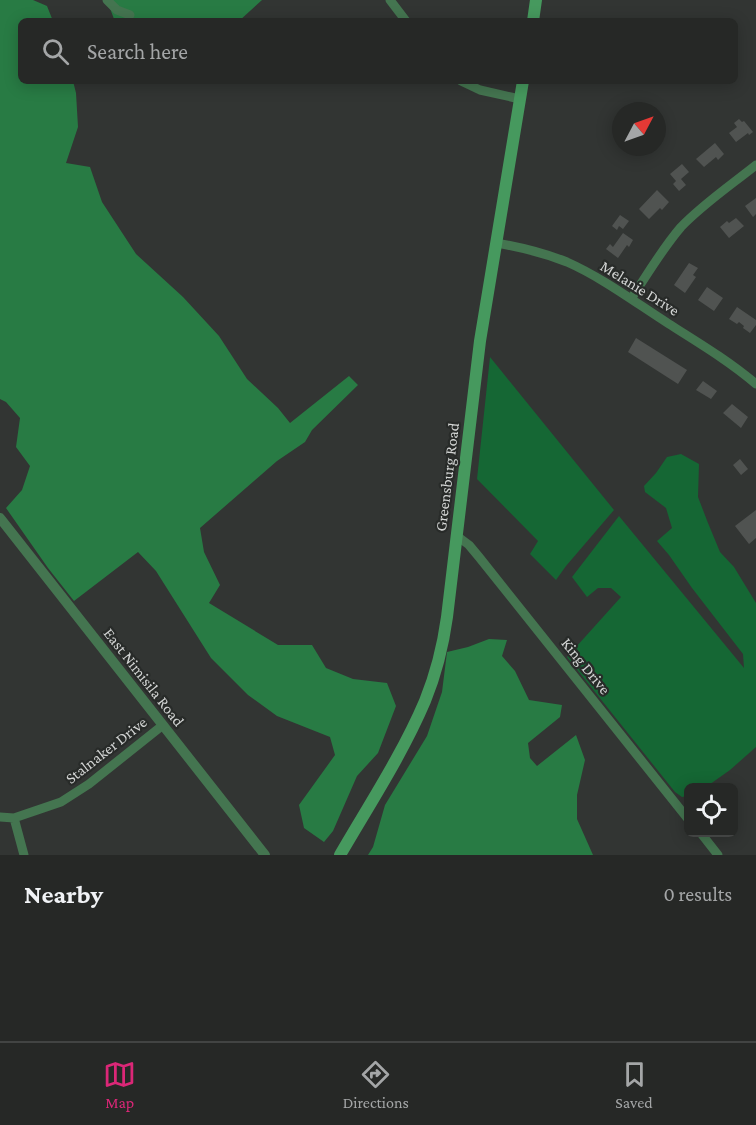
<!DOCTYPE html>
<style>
:root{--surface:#262826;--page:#2e302e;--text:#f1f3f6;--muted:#a4a6a7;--line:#424443;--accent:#db2777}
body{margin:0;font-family:"Crimson Pro",serif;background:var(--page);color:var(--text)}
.controls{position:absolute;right:18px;bottom:18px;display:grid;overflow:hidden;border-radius:9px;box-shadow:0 3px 15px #0003}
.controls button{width:54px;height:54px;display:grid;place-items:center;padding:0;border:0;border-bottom:2px solid var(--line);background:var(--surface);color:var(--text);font:30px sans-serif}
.compass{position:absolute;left:612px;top:102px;width:54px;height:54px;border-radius:50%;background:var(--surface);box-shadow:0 3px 15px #0003;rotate:49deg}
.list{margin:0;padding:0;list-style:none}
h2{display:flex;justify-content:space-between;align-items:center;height:78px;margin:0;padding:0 24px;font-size:26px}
h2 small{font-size:20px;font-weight:400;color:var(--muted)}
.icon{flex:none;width:33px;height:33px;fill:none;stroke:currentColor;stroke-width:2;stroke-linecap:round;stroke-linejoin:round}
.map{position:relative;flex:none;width:756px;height:855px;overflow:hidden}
.search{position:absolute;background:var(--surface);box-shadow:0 3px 15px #0003;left:18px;right:18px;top:18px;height:66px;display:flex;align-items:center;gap:15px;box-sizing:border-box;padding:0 21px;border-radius:9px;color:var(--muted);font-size:22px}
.sheet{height:186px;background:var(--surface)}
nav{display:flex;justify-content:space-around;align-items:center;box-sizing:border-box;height:84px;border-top:2px solid var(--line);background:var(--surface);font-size:16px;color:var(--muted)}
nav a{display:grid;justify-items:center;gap:3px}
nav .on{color:var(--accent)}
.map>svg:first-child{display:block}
</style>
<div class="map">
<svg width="756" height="855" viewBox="0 0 756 855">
<rect width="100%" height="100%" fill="#323533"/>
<path fill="#156734" d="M490 357 614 510 566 566 556 580 530 554 538 541 477 479Z
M681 454 699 464 698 497 708 523 720 552 734 567 756 603V747L730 770 706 787 688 788V796L682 797 675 792 567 657 621 597 611 588H598L587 597 572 577 619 516 744 668 743 654 692 588 669 555 657 541 672 528 666 508 645 492 644 486 656 473 667 457Z"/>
<path fill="#287b44" d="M0 0H33L47 6 53 21H21V81H73L76 93 78 127 66 163 90 167 102 202 136 254 183 297 219 336 247 379 278 408 290 423 349 376 358 385 312 430 305 442 277 461 200 528 204 552 220 585 209 603 278 645H312L326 668 353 679 387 683 396 706 378 753 357 776 333 831 324 842 304 828 299 805 335 755 330 737 277 716 248 695 211 658 156 571 138 552 74 601 48 568 6 508 22 490 30 466 16 447 20 418 6 402 0 399Z
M107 0H262L239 21H114V19Z
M489 639 507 640 502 656 515 671 529 700 562 705 560 717 528 743 530 758 537 766 576 735 585 760 577 795V819L593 855H368L373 847 385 805 427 736 442 692 447 652 468 647Z"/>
<path fill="#505351" d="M739 119 742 122 744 121 753 132 749 135 748 133 736 142 729 133 737 127 734 123Z
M715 143 724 154 718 160 716 157 704 167 696 159Z
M682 164 689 172 681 179 686 185 679 191 673 184 676 181 670 174Z
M657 190 669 202 662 210 660 208 649 219 639 209Z
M756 198V214L753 217 745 206Z
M620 215 629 221 623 229 619 226 617 230 612 226Z
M736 218 744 226 729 238 720 227 727 221 729 223Z
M623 233 633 240 629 247 627 245 618 258 606 249 610 244 613 247Z
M689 263 698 268 693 275 696 277 685 293 674 285Z
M707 287 723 298 714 311 698 300Z
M737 307 756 320V325L750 333 743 328 744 326 739 322 737 324 729 319Z
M636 338 687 370 678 384 628 352Z
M703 381 717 391 711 399 696 390Z
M732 404 748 417 741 428 723 413Z
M740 459 748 469 741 475 733 465Z
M756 510V538L749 544 735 526Z"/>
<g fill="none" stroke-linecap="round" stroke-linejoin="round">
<path stroke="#447550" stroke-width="9" d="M107 0 117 10 130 15
M390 0 406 21
M461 81 480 90 520 99
M496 243C520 247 544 253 567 262 603 278 636 303 669 324 699 343 729 361 756 384
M631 299C647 275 662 249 681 227 703 204 731 185 756 165
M457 536 469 545 479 557 688 819
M0 817 14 818 61 802 89 784 163 725
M14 818 24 855
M700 832 718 855"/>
<path stroke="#447550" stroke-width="10" d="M0 518 265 855"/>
<path stroke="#46995e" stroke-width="12" d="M533 21 536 0
M340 855C369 805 402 755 425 701 436 674 443 646 447 617L480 341 523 81"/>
</g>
<g text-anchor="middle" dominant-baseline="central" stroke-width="4.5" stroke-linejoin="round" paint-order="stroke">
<g font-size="16" fill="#d2d4d3" stroke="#282b29">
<text transform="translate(640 288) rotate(32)">Melanie Drive</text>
<text transform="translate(447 477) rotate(-83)">Greensburg Road</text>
<text transform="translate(586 666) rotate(51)">King Drive</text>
<text transform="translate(144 677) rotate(52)">East Nimisila Road</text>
<text transform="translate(106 750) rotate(-38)">Stalnaker Drive</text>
</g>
</g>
</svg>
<div class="controls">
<button><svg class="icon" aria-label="locate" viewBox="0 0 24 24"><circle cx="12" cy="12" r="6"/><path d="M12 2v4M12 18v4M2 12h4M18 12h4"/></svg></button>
</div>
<svg class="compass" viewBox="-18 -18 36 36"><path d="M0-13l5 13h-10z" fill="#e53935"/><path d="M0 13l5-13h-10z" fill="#a4a6a7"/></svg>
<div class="search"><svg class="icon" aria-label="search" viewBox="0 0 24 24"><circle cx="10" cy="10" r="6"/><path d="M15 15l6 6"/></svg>Search here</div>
</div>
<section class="sheet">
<h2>Nearby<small>0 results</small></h2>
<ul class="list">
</ul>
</section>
<nav>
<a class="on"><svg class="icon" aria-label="map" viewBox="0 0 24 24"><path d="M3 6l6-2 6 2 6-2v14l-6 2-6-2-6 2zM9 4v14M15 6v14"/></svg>Map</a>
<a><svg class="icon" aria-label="directions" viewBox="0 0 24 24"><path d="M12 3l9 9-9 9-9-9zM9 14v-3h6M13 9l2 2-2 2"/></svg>Directions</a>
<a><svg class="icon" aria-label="saved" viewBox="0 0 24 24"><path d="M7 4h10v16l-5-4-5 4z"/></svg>Saved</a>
</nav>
